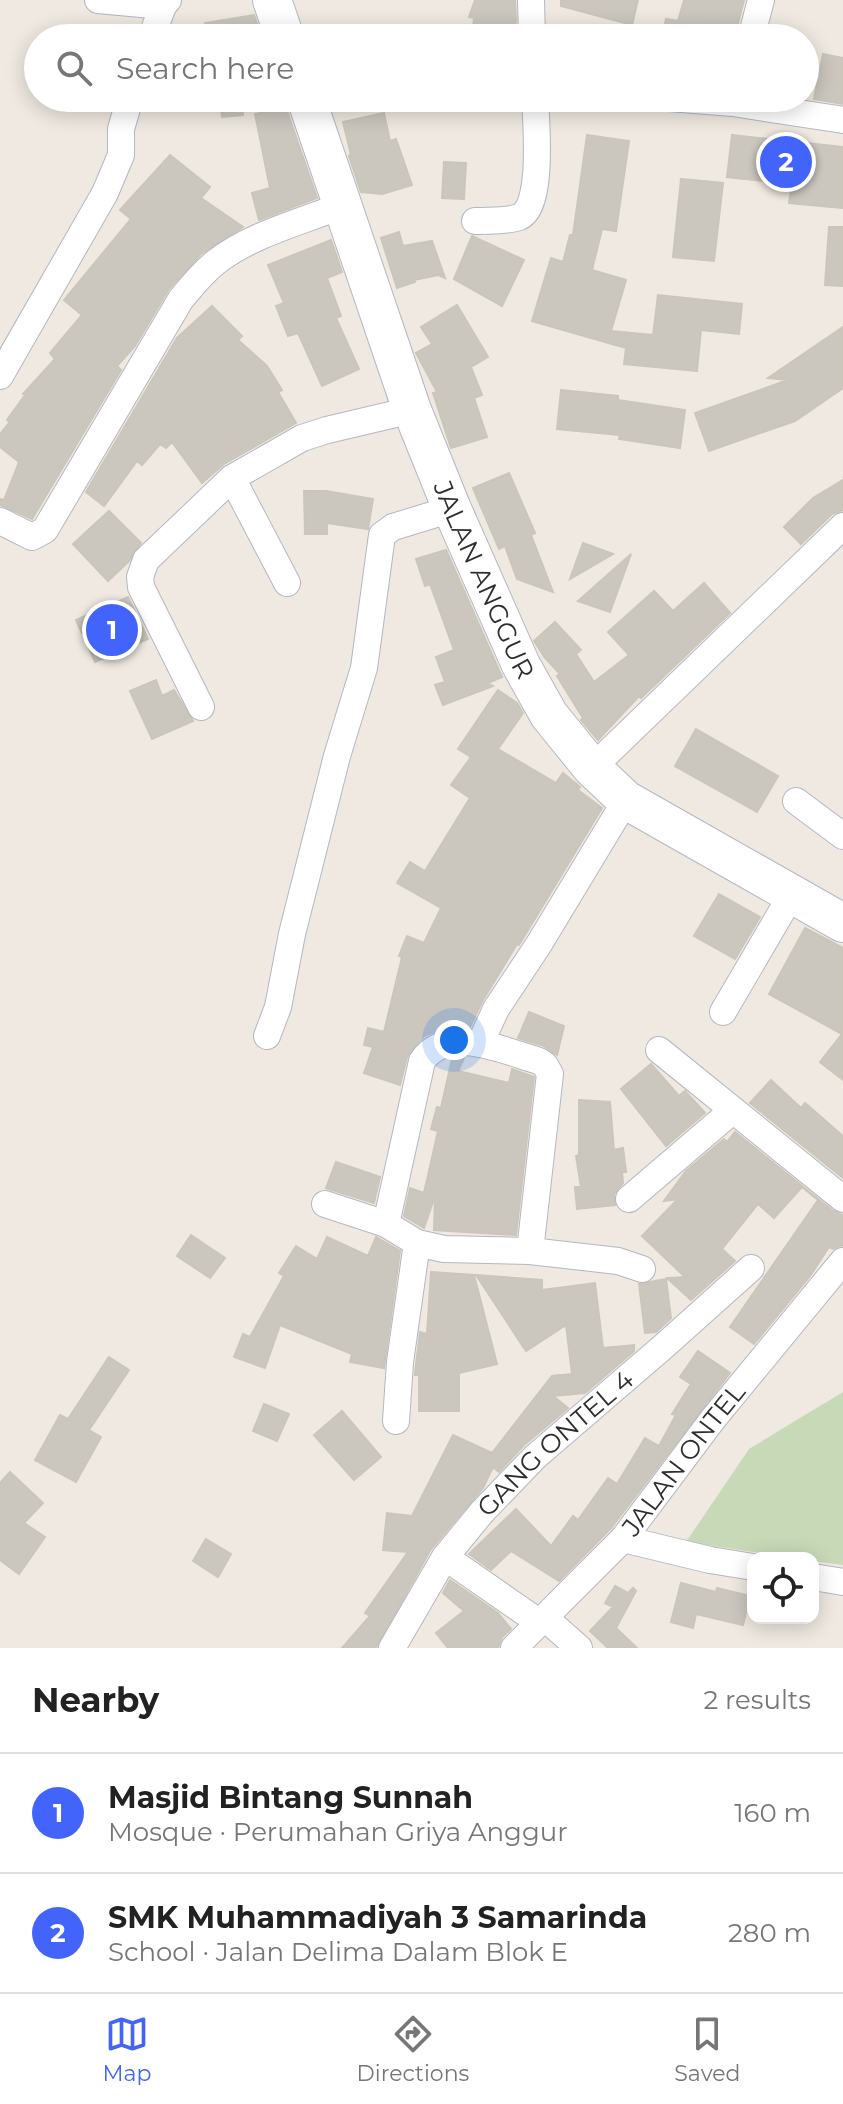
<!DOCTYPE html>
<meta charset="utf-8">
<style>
:root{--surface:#fff;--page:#f6f6f6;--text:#222;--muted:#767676;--line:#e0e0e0;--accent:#4264fb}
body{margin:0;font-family:Montserrat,sans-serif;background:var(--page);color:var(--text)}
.controls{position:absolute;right:24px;bottom:24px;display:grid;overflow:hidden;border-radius:16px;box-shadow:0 4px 20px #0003}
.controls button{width:72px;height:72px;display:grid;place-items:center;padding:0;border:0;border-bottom:2px solid var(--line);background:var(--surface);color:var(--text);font:40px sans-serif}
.you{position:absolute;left:454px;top:1040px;width:28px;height:28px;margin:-20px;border:6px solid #fff;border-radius:50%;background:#1a73e8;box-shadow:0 0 0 12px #1a73e833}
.badge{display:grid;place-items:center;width:52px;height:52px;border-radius:50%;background:var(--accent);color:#fff;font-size:26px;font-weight:700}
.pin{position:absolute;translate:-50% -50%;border:4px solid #fff;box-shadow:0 2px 8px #0006}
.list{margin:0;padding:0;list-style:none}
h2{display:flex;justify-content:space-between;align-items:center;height:104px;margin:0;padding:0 32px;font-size:34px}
h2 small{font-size:26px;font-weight:400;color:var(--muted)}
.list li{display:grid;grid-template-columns:52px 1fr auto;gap:24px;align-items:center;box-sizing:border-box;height:120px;padding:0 32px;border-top:2px solid var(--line)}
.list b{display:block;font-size:30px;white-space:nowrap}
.list p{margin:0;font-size:26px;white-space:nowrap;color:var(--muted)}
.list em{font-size:26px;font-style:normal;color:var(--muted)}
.icon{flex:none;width:44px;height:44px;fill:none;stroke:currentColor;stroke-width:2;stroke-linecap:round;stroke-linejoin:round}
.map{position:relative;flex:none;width:843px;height:1648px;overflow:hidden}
.search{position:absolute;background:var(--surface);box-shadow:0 4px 20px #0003;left:24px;right:24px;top:24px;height:88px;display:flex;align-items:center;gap:20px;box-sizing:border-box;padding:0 28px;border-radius:44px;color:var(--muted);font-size:30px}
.sheet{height:344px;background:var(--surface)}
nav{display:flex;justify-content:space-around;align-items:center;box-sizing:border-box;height:112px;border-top:2px solid var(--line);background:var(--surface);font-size:22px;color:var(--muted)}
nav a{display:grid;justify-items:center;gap:4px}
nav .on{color:var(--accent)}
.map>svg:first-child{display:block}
</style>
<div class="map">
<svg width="843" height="1648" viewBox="0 0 843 1648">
<rect width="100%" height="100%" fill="#efe9e1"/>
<path fill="#c8d9b8" d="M843 1392V1565L813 1561V1558H794L686 1542 749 1449Z"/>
<path fill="#cbc7bf" stroke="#cbc5ba" stroke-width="2" d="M475 0H515L516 21 510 38H472L474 18 469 17Z
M561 0H638L632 25 561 6Z
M684 0H744L736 31 709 23V27L719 30V38H662L666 19 678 21Z
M254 15 262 38H208L205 23Z
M823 54 843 58V104L814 99Z
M220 98H241L243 115 222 117Z
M286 108 317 198 259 220 252 193 270 188 255 114Z
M384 113 390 141 396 139 412 185 382 194 361 192 349 156 351 155 343 122Z
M587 135 629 141 616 231 602 229 592 270 626 280 611 331 653 335 658 295 742 304 739 334 701 330 697 371 624 364 626 348 532 321 551 258 563 262 570 235H573Z
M732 135 843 147V208L789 203 792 184 727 177Z
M170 155 210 187 201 198 243 227 201 254 169 289 135 346 117 366 121 370 32 519 0 505V499L4 500 19 462 0 447V434L10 422 7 420 25 395 23 394 55 359 50 353 82 315 64 300 131 219 120 210Z
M444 162 466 163 464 199 442 198Z
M681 179 723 183 714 261 673 257Z
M829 227H843V286L825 285Z
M399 232 403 246 432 241 445 278 438 275 414 280 415 282 397 288 381 238Z
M472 236 524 260 502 306 454 279Z
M331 240 342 272 327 278 341 316 336 318 359 369 322 386 298 333 288 336 276 306 284 303 268 265Z
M457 305 488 357 471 367 482 395 474 398 487 437 451 448 433 393 437 392 416 353 432 344 421 327Z
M212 306 242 336 238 340 267 366 282 390 278 392 296 423 224 464 202 483 172 442 166 448 160 444 142 465 137 461 104 506 86 492 177 338Z
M843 327V388L795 421 709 451 695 413 788 380 768 378Z
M561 390 618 396V400L685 410 680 448 619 439 620 435 557 429Z
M509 473 535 533 531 535 553 592 517 579 505 546 499 549 473 488Z
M843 480V510L832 514 801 544 784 527 813 498Z
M304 491H326L373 499 368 529 327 523V534H305Z
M109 511 141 543 129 561 108 581 73 544Z
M583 543 613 554 570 579Z
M446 550 502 677 488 683 493 686 443 705 435 685 445 682 436 657 454 650 430 584 425 586 416 559Z
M631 554 610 612 578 601Z
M704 583 730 613 641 698 639 696 598 740 581 720 583 718 557 676 560 674 545 658 534 641 555 622 581 650 576 654 594 682 629 655 608 632 654 591 673 611Z
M128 597 148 639 95 662 76 620Z
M156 680 162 696 174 690 193 721 152 739 130 691Z
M498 690 517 703 523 713 498 749 556 783 563 773 580 787 578 790 602 808 525 935 519 945 517 944 483 1000 470 1027 444 1028 424 1036 407 1057 400 1085 364 1073 373 1047 364 1045 368 1028 384 1032 402 957 399 956 407 936 424 943 441 908 397 883 410 862 425 871 470 798 451 785 471 757 458 749Z
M696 729 778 776 757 812 675 766Z
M719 894 760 917 735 959 694 936Z
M805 928 843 948V1080L820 1062 842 1034 769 994Z
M529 1012 564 1026 557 1055 544 1046 518 1038Z
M464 1058 458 1071 509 1083 512 1069 534 1077 516 1235 434 1230 435 1196 424 1228 404 1216 410 1188 424 1193 438 1131 431 1129 437 1107 441 1108 452 1059Z
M651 1064 679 1096 685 1091 705 1113 666 1146 621 1089Z
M771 1080 801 1108 805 1103 843 1136V1178L750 1103Z
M579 1100 610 1102 614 1150 623 1148 626 1172H622L623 1183 614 1194 615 1205 577 1209 575 1187H581L576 1156 579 1155Z
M735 1132 833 1211 843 1215V1245L833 1249 829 1247 810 1276 754 1344 730 1327 818 1200 802 1187 774 1218 758 1204 722 1249 735 1261 691 1300 667 1278 685 1277 642 1236 678 1199 664 1201 686 1171 724 1139 727 1142Z
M336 1162 380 1177 374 1203 326 1188Z
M191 1235 225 1258 210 1278 177 1256Z
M327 1237 368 1256 376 1237 400 1251 384 1368 350 1362 352 1354 280 1325 265 1368 234 1357 243 1334 250 1337 284 1276 279 1273 296 1246 317 1259Z
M431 1272 474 1275 497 1364 459 1373V1411H419V1375H415L416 1364 420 1332 427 1334Z
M476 1275 542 1280V1290L595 1283 603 1348 634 1345V1351L585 1393 553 1396 568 1408 524 1445 499 1472 493 1467 483 1488 431 1549 376 1648H342L370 1616 365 1613 408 1552 383 1550 387 1513 412 1516 453 1435 492 1453 552 1376 572 1374 566 1325 526 1351Z
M666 1279 671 1318 656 1332 645 1333 639 1284Z
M698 1351 730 1373 611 1528 559 1581 511 1551 491 1570 469 1554 516 1509 551 1546 573 1516 578 1520 608 1478 617 1484 645 1438 659 1446 676 1415 672 1414 691 1384 680 1377Z
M109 1357 129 1370 89 1430 101 1437 76 1482 35 1460 60 1415 68 1419Z
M264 1404 289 1414 277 1441 253 1431Z
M342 1411 381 1457 354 1480 314 1435Z
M10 1472 43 1503 24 1523 45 1537 19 1574 0 1560V1483Z
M206 1539 231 1554 218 1577 193 1561Z
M450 1580 498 1613 511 1629 502 1637 498 1648H448L436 1633 464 1611 443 1593Z
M681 1583 716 1592 717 1588 750 1596 743 1625 696 1614 693 1628 671 1622Z
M615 1586 628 1593 633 1588 636 1591 616 1628 637 1648H608L590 1631 613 1607 605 1603Z"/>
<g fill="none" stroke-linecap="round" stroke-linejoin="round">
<defs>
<g id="street">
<path d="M98 0 163 6 168 0"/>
<path d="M531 0 532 38"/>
<path d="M151 38 163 6"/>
<path d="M751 38 761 0"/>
<path d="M669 98 733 103 843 120"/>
<path d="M475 221C489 220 506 222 519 217 544 208 536 121 535 98"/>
<path d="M0 376 105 193 121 155V129L130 98"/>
<path d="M232 478 287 583"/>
<path d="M0 521 32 537 45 530 181 299C192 286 202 273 216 262 252 234 301 222 343 205"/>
<path d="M201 707 141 587 140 577 146 560 232 478 302 438 327 430 412 410"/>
<path d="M592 768 843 526"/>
<path d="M796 801 843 836"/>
<path d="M723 1012 792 894"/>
<path d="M267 1036 278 1007 292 934 337 756 364 668 382 535 393 527 452 509"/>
<path d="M480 1044 496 1009 539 944 626 800"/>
<path d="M659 1050 843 1199"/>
<path d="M629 1199 732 1111"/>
<path d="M325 1204 386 1224 417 1243 444 1249 530 1251 618 1261 642 1269"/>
<path d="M386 1224 422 1061C448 1024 504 1051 539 1061L545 1065 550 1074 530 1251"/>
<path d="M396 1421 400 1362 417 1243"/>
<path d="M623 1539 710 1560 753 1567"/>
<path d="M445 1557 540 1623"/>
<path d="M813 1577 843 1582"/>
<path d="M545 1618 579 1648"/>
<path id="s1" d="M392 1648 445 1557 482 1512 535 1457 664 1346 751 1268"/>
<path id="s2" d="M514 1648 623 1539 713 1419 843 1261"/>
</g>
<g id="secondary">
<path d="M272 0 285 38"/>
<path id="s3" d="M306 98 412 410 452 509 521 665 549 715 592 768 626 800 843 923"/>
</g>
</defs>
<use href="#street" stroke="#b4b7c1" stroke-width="28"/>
<use href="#secondary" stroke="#b4b7c1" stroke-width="40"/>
<use href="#street" stroke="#fff" stroke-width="26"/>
<use href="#secondary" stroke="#fff" stroke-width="38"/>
</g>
<g text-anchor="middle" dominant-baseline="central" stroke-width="7" stroke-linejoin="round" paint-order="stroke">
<g font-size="26" fill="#2e2e2e" stroke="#fff">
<text stroke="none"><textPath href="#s3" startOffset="514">JALAN ANGGUR</textPath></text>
<text stroke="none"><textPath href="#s1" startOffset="264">GANG ONTEL 4</textPath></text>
<text stroke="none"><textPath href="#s2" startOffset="254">JALAN ONTEL</textPath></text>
</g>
</g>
</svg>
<div class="controls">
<button><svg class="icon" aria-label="locate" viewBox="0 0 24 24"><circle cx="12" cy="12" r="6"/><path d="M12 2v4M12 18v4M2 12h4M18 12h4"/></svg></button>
</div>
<div class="you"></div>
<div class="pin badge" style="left:112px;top:630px">1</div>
<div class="pin badge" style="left:786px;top:162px">2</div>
<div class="search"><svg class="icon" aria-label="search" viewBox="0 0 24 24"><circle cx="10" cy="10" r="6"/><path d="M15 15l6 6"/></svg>Search here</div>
</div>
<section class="sheet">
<h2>Nearby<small>2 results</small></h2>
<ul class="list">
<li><span class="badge">1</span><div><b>Masjid Bintang Sunnah</b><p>Mosque · Perumahan Griya Anggur</p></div><em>160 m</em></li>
<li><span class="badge">2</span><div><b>SMK Muhammadiyah 3 Samarinda</b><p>School · Jalan Delima Dalam Blok E</p></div><em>280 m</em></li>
</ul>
</section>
<nav>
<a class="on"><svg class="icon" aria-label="map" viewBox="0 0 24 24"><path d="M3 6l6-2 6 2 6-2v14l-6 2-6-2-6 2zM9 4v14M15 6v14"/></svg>Map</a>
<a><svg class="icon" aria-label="directions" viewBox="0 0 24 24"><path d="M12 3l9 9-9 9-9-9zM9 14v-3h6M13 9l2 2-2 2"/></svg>Directions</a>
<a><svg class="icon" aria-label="saved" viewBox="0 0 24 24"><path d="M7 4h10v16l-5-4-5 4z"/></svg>Saved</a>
</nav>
